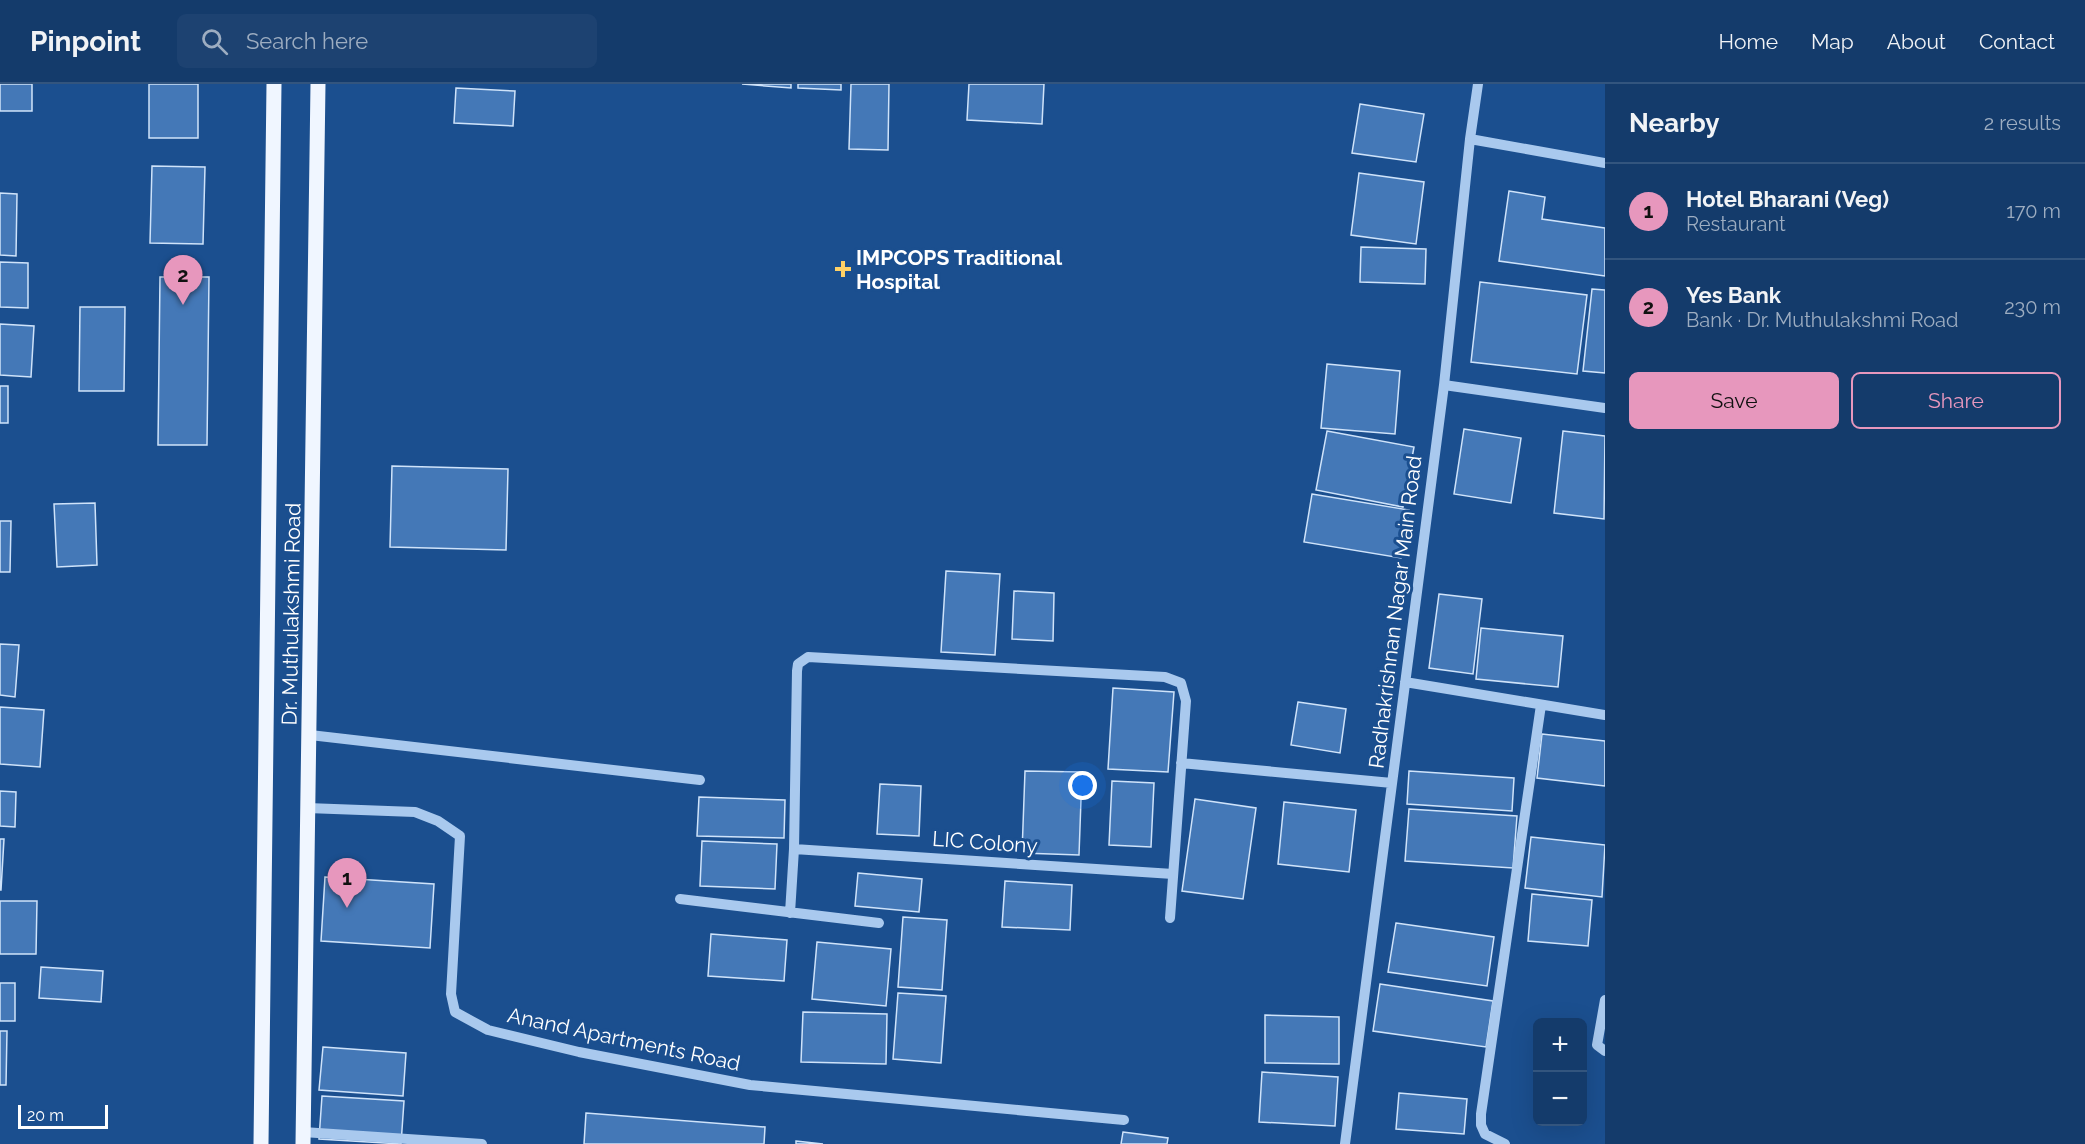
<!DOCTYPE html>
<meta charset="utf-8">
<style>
:root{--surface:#143b6b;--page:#1d4271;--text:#f1f3f6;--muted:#9dadc1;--line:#33557e;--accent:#e797bd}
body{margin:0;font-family:Raleway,sans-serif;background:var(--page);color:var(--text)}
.controls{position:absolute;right:18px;bottom:18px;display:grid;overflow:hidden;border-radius:9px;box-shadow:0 6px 24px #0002}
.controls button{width:54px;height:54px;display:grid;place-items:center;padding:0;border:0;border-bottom:2px solid var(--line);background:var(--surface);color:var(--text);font:30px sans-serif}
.scale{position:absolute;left:18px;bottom:15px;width:90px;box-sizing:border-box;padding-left:6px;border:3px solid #fff;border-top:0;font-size:16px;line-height:21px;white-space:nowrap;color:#fff;-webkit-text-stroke:4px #1b4f8f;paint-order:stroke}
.you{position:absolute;left:1083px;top:702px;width:21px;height:21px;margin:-15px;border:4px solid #fff;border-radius:50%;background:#1a73e8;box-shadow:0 0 0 9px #1a73e833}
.badge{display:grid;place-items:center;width:39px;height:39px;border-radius:50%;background:var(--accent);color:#111;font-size:20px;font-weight:700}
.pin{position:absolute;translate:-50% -50px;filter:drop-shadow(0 2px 3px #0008)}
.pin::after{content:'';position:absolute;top:32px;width:21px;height:18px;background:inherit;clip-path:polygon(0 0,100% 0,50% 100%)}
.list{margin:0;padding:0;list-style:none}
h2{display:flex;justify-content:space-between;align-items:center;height:78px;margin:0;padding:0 24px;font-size:26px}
h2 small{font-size:20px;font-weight:400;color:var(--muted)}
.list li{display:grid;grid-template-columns:39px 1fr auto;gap:18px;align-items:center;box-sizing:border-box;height:96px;padding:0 24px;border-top:2px solid var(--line)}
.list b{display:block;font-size:22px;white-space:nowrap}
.list p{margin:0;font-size:20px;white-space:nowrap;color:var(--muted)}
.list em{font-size:20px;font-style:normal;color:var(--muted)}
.actions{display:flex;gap:12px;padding:18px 24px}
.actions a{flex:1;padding:14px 0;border:2px solid var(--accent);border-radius:9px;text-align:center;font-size:21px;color:var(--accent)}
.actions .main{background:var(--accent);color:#111}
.icon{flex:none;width:33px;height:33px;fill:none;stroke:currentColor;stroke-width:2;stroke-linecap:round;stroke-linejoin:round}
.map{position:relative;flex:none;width:1605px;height:1060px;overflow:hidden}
header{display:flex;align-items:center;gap:36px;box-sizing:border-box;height:84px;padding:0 30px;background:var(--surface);border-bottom:2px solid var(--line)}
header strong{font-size:28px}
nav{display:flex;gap:33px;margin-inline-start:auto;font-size:21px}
.search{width:420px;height:54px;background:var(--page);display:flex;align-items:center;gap:15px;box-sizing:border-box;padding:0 21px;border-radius:9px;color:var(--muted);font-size:22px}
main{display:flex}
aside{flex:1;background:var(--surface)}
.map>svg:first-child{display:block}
</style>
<header>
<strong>Pinpoint</strong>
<div class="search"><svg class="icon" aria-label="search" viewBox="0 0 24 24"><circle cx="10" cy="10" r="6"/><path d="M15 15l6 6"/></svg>Search here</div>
<nav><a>Home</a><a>Map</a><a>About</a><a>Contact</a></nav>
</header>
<main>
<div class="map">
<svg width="1605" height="1060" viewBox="0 0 1605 1060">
<rect width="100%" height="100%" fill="#1b4f8f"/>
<path fill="#4478b7" stroke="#cfe3fa" stroke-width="1.5" d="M0 0H32V27H0Z
M149 0H198V54H149Z
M742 0H791V4Z
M798 0H841V6L798 4Z
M851 0H889L888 66 849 65Z
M969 0H1044L1042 40 967 36Z
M456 4 515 7 513 42 454 39Z
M1360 20 1424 30 1416 78 1352 69Z
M152 82 205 83 203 160 150 159Z
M1359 89 1424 98 1416 160 1351 151Z
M1509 107 1545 113 1542 135 1605 144V192L1499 177Z
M0 109 17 110 16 172 0 171Z
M1361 163 1426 165 1425 200 1360 198Z
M0 178 28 179V224L0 223Z
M160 193H209L207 361H158Z
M1480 198 1587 211 1577 290 1471 278Z
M1592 205 1605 206V289L1583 287Z
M80 223H125L124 307H79Z
M0 240 34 242 31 293 0 291Z
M1327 280 1400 287 1395 350 1321 344Z
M0 302H8V339H0Z
M1464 345 1521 354 1511 419 1454 410Z
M1327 347 1414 363 1403 423 1316 406Z
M1563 347 1605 352 1604 435 1554 429Z
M392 382 508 385 506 466 390 463Z
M1312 410 1409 426 1401 474 1304 458Z
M95 419 97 481 57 483 54 420Z
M0 437H11L10 488H0Z
M946 487 1000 490 995 571 941 568Z
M1014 507 1054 509 1053 557 1012 555Z
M1439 510 1482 515 1473 590 1429 584Z
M1481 544 1563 552 1558 603 1476 595Z
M0 560 19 561 15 613 0 611Z
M1113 604 1174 608 1168 688 1108 685Z
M1298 618 1346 625 1340 669 1291 661Z
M0 623 44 626 40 683 0 680Z
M1542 650 1605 657V702L1537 694Z
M1025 687 1082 688 1079 771 1022 769Z
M1409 687 1514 694 1512 727 1407 720Z
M1112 697 1154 699 1151 763 1109 761Z
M880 700 921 702 919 752 877 750Z
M0 707 16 708 15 743 0 742Z
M699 713 785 716 784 754 697 752Z
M1195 715 1256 724 1243 815 1182 807Z
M1284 718 1356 726 1349 788 1278 780Z
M1409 725 1517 732 1513 784 1405 777Z
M1531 753 1605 761 1602 813 1525 804Z
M0 755H4L1 806H0Z
M702 757 777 760 775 805 700 802Z
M858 789 922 795 919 828 855 822Z
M325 793 434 800 430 864 321 857Z
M1005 797 1072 801 1070 846 1002 843Z
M1532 810 1592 816 1588 862 1528 857Z
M0 817H37L36 870H0Z
M903 833 947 836 942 906 898 903Z
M1396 839 1494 853 1487 902 1388 888Z
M711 850 787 856 784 897 708 892Z
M817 858 891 865 886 922 812 915Z
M41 883 103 887 101 918 39 914Z
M0 899H15V937H0Z
M1380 900 1493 917 1486 963 1373 947Z
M898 909 946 912 941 979 893 975Z
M803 928 887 930 886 980 801 978Z
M1265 931 1339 933V980L1265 979Z
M0 947H7L6 1001H0Z
M323 963 406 969 403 1012 319 1006Z
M1262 988 1338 993 1335 1042 1259 1038Z
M1399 1009 1467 1015 1464 1050 1396 1045Z
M322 1012 404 1017 401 1060 319 1055Z
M586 1029 765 1043 764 1060H584Z
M1123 1048 1168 1054 1167 1060H1121Z
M796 1057 823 1060H796Z"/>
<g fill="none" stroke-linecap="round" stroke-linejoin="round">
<path stroke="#a9c9ee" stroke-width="10" d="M1470 55 1605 79
M1444 301 1605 324
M1405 598 1605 631
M310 651 700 696
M1181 679 1392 699
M307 724 415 728 438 737 460 752 451 910 455 928 488 946 579 968 750 1001 1124 1036
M794 765 1173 790
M680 815 879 839
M790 829 794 765 797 587 798 580 808 573 1165 593 1181 599 1186 617 1170 834
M1605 916 1597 961 1605 967
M303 1048 482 1060
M1345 1060 1444 301 1470 55 1478 0
M1505 1060 1485 1050 1481 1041V1030L1541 621"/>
<path stroke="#f0f6ff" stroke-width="15" d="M261 1060 274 0
M303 1060 318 0"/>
</g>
<path fill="#ffd166" stroke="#1b4f8f" stroke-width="2" d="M840 176h6v6h6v6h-6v6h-6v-6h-6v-6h6z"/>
<g text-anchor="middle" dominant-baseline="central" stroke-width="6" stroke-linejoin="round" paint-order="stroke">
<g font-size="21" font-weight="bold" fill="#fff" stroke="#1b4f8f" text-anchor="start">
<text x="856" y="173">IMPCOPS Traditional<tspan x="856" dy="24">Hospital</tspan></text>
</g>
<g font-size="21" fill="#fff" stroke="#1b4f8f">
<text transform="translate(1395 528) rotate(-83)">Radhakrishnan Nagar Main Road</text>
<text transform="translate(291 530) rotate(-89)">Dr. Muthulakshmi Road</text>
<text transform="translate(985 758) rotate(4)">LIC Colony</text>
<text transform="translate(624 955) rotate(12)">Anand Apartments Road</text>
</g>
</g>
</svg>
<div class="controls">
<button>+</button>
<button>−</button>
</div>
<div class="scale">20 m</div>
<div class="you"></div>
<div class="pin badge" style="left:347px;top:824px">1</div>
<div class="pin badge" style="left:183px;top:221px">2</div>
</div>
<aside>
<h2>Nearby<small>2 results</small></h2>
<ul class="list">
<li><span class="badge">1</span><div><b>Hotel Bharani (Veg)</b><p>Restaurant</p></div><em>170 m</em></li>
<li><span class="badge">2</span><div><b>Yes Bank</b><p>Bank · Dr. Muthulakshmi Road</p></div><em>230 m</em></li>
</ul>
<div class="actions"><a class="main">Save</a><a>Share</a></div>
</aside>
</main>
